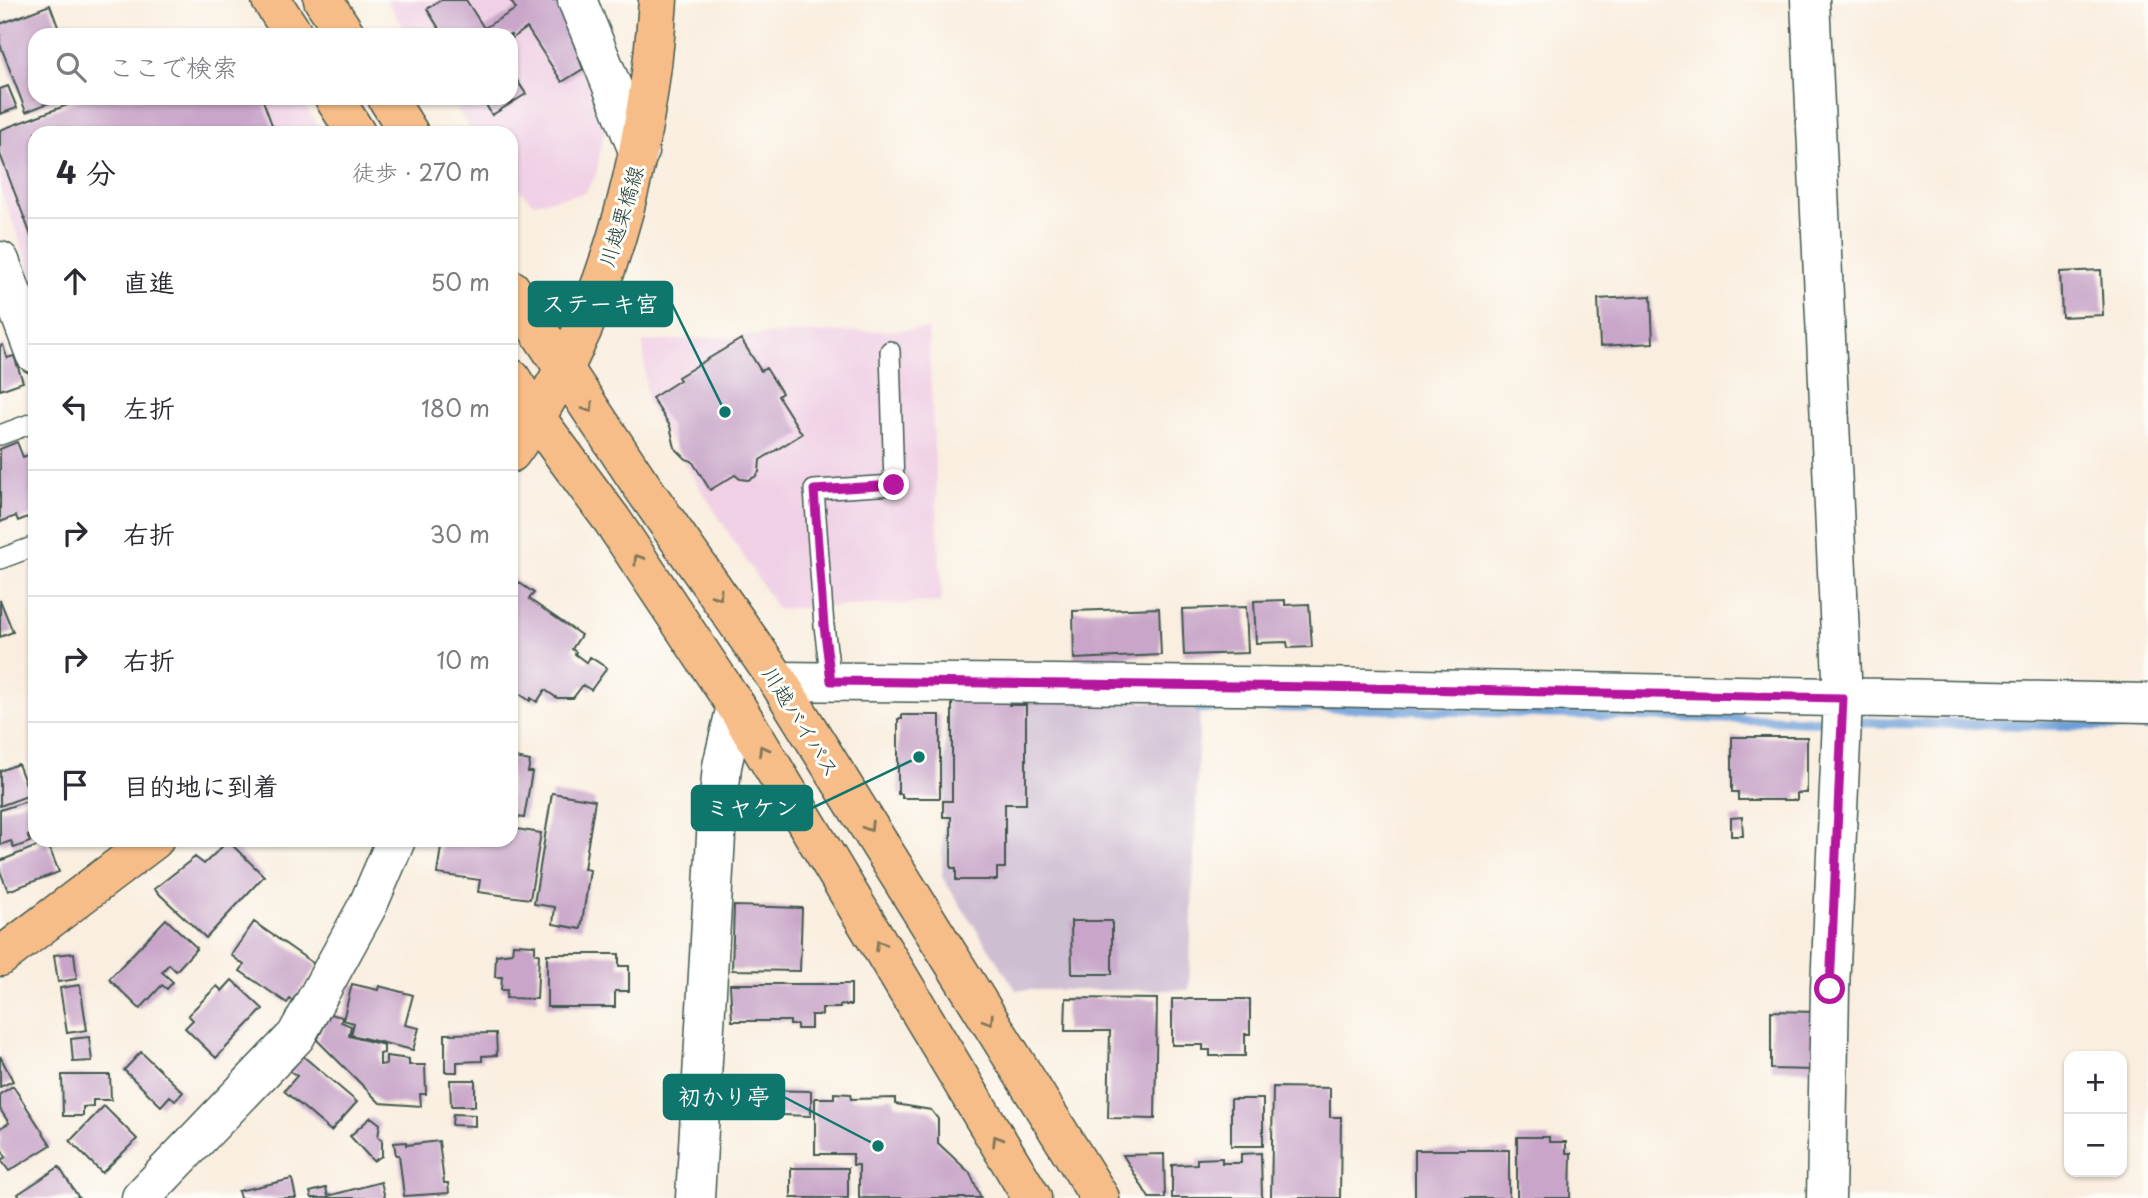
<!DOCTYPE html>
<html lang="ja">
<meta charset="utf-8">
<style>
:root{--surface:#fff;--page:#f7f7f7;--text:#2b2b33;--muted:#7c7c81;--line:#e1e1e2}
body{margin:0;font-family:"Playpen Sans","Klee One",sans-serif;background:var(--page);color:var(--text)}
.controls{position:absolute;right:21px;bottom:21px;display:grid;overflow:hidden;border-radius:14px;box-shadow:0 2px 5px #0004}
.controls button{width:63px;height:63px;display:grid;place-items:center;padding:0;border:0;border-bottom:2px solid var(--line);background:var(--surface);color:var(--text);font:35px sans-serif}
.stop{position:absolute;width:21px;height:21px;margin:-16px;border:5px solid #b5179e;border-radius:50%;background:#fff}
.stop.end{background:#b5179e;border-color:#fff;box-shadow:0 2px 7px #0008}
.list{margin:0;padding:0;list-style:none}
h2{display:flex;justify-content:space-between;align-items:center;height:91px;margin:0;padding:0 28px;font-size:30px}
h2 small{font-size:23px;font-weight:400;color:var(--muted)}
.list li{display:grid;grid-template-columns:46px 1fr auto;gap:21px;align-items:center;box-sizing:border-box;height:126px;padding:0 28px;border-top:2px solid var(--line)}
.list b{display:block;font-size:26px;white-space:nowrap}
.list em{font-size:23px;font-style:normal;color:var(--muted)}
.icon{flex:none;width:38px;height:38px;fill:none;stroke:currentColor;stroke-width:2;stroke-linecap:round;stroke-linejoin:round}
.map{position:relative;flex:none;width:2148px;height:1198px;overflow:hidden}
.search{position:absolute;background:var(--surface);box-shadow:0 2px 5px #0004;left:28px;top:28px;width:490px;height:77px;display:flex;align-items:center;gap:18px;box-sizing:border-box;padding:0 24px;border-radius:21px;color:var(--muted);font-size:26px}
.panel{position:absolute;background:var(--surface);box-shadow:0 2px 5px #0004;left:28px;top:126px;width:490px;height:721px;border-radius:21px}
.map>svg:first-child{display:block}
</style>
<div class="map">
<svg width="2148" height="1198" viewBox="0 0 2148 1198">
<rect width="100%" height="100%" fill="#fdfcf7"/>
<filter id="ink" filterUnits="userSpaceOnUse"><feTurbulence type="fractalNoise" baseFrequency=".0143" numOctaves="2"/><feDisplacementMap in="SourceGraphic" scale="14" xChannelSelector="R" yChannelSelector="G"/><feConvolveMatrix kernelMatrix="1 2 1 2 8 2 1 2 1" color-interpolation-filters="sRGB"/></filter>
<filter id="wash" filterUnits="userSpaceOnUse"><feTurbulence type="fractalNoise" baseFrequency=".00686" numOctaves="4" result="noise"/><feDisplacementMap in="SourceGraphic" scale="28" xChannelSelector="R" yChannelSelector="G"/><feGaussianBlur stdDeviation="1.57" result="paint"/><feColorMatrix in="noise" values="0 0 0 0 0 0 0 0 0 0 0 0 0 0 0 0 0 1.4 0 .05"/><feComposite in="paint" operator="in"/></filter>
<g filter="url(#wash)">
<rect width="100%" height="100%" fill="#f9eedf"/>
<path fill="#f0d0e5" d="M386 0H563L606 120 596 175 585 193 533 203 511 181V133H473L450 98H511V35H409Z
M80 98H300L323 133H35V284L0 187V129Z
M928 329 942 602 777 609 647 404 643 342 799 333Z"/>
<path fill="#cebed2" d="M947 699 1200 703 1189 990H1016L942 877Z"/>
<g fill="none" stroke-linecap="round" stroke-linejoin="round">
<path stroke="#6f9fd8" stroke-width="10" d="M1199 708 1317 707 1889 723 2148 726"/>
</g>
<g id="blocks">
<path fill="#c9a6c9" d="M441 0H466L484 28 516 9 510 0H558L583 69 562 82 527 28 511 39V35H443L427 9Z
M50 5 61 35H35V98H61L26 112 0 44V24Z
M511 71 526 94 492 115 482 98H511Z
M8 86 17 108 0 114V89Z
M86 98H262L275 133H35V246L0 154V130Z
M2101 270 2103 315 2062 317 2060 272Z
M1651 296 1653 343 1600 346 1598 299Z
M741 339 761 371 766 368 782 393 778 396 802 434 760 460 759 472 755 477 748 480 740 479 735 475 710 490 692 461 686 459 675 448 670 426 652 398 680 380 678 377Z
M3 345 7 358 14 356 23 382 0 390V346Z
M17 442 23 457 31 454 35 463V514L18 521 16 516 0 522V449Z
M511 577 534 593 529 599 581 635 572 649 576 652 575 654 587 663 590 657 607 668 591 690 583 685 573 698H557L545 690 537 702 531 698 530 701 511 688Z
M0 600 13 632 0 637Z
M1285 600V605L1309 604 1312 647 1288 648 1287 642 1256 643 1254 601Z
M1246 607 1248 653 1184 655 1182 609Z
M1159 608 1161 655 1074 659 1073 611Z
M1009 701V705H1026V804H1005V868H997V880H956V868H951V817H943V801H952V702Z
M902 715H940V798H902V794H898V719H902Z
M1732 737H1807V793H1797V800H1738V792H1732Z
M511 757 530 761 528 772H532L524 818 511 816Z
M18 764 30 795 0 806V771Z
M552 793 595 800 584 869 590 870 581 929 553 924 555 907 534 904Z
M33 799 35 833 28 836 30 842 14 848 11 841 0 845V810Z
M1742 817 1743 836H1731V818Z
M511 828 541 833 530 899 478 892 480 880 437 874 442 840H511Z
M228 841 264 876 206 938 154 889 195 857 204 864Z
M47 842 59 872 8 891 0 871V861Z
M734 906 802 908 800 971 732 970Z
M166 919 197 948 176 971 169 964 162 972 173 982 167 989 162 985 140 1009 109 979Z
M1071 921H1112V974H1072Z
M254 922 317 966 292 1001 290 999 287 1003 240 971 244 965 231 955Z
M513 944 535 945V954H539L537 999 506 998 507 990H501L502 977H495L496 955 512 953Z
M74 953 77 979 58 982 54 955Z
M547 954H619V966H629V991H615V1007H547Z
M232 980 263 1009 216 1058 185 1028 193 1020 188 1015 217 986 222 991Z
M352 984 378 990 379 986 413 995 405 1025 419 1028 413 1050 351 1035 354 1023 343 1020Z
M730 984H851V1005H840V1008H822V1015H811V1029H797V1025H790V1021H732Z
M80 985 87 1030 67 1033 60 988Z
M1066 998 1157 999 1155 1119 1108 1118 1110 1031H1065Z
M1172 999H1250V1034H1245V1056H1210V1050H1203V1045H1172Z
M1771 1011 1815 1012 1814 1070 1771 1069Z
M330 1014 342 1017 341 1022 351 1026 349 1036 384 1045V1053L380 1054V1065L386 1064V1056L409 1059V1065H425L426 1094H420L421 1106 380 1103 317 1040Z
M496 1033 497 1055 482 1056V1061L457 1062V1072H445V1034Z
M89 1037 92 1061 73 1062 71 1039Z
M141 1052 183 1092 175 1101 170 1096 161 1106 124 1070Z
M0 1056 13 1081 0 1087Z
M303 1056 357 1102 331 1131 284 1091 297 1076 290 1071Z
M62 1075H110L111 1100H93V1106L83 1107V1116H63Z
M450 1080H475V1106H451Z
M13 1086 51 1145 9 1171 1 1160 6 1157 0 1147V1128L9 1123 0 1109V1094Z
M1273 1087 1330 1088V1117H1341L1340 1198H1271Z
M751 1090 811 1091V1116L751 1114Z
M834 1093 850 1094 851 1099 895 1098V1104L931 1110 938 1119V1143L970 1173 981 1198H859V1165H853V1154H815V1098H834Z
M1231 1099H1263V1146H1231Z
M104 1106 137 1139 102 1173 70 1141Z
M453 1114 475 1115V1126L452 1125Z
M371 1117 380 1124 378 1137 382 1139V1156L373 1161 350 1136Z
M1517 1137H1549V1142H1566V1153H1571L1570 1198H1517Z
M439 1141 444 1183H448L449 1193 404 1196 399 1155H396L394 1143 406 1142V1145Z
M1415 1150H1509V1198H1415Z
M1261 1153 1262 1198H1172V1165L1197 1164V1159L1222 1158V1163H1241V1154Z
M1164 1154 1165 1198H1149L1123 1155Z
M59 1167 79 1198H20L18 1194Z
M791 1168H848V1198H791Z
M292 1179 296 1198H240L238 1191Z
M381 1182 385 1198H312L310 1192 326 1188 328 1196Z"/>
</g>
</g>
<g filter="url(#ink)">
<use href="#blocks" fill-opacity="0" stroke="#40584e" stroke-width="2"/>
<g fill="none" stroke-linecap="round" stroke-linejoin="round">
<defs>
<path id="service" d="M0 435 35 422
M0 559 35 546
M831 681 824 626 814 490 894 485 890 351"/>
<path id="minor" d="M577 0 639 153
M1810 0 1843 698 1830 988 1826 1198
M0 261 35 354
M778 681 1319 687 2148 703
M141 1198 296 1036 368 905 396 840
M695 1198 717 819 722 766 736 706"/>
<path id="primary" d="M511 453C606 327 648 155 658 0
M0 957 154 840"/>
<path id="trunk" d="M271 0 294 35
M323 0 346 35
M334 98 356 133
M387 98 409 133
M511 289 639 482 778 681 1100 1198
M511 378 537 419 612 520 736 706 1032 1198"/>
</defs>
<use href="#service" stroke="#40584e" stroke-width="22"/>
<use href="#minor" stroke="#40584e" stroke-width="41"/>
<use href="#primary" stroke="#40584e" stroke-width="41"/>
<use href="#trunk" stroke="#40584e" stroke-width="41"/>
<use href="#service" stroke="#fff" stroke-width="19"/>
<use href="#minor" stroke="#fff" stroke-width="38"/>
<use href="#primary" stroke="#f7bd88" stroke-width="38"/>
<use href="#trunk" stroke="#f7bd88" stroke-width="38"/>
</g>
<defs><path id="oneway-chevron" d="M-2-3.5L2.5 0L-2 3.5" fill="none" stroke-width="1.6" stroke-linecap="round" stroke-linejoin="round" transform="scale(1.75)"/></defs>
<g stroke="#80775a">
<use href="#oneway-chevron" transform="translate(589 408) rotate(56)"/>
<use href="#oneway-chevron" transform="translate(638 559) rotate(-124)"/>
<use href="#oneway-chevron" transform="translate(718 595) rotate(55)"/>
<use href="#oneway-chevron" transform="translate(763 750) rotate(-121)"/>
<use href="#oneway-chevron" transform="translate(869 827) rotate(58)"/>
<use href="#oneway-chevron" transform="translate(880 945) rotate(-121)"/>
<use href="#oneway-chevron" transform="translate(989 1020) rotate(58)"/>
<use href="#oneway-chevron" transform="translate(997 1140) rotate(-121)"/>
</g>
</g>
<g fill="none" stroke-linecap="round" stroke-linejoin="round" filter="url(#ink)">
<path stroke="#b5179e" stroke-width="9" d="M894 485 814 490 824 626 831 681 1319 687 1843 698 1830 989"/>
</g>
<g text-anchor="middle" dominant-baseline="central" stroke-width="6" stroke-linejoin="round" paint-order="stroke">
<g font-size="21" fill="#1f3d34" stroke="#fdfcf7">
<text transform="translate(620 216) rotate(-73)">川越栗橋線</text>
<text transform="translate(802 721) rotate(58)">川越バイパス</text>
</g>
</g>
<path fill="none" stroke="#0f766e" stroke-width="2.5" d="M725 412L672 304M919 757L812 808M878 1146L784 1097"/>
<g fill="#0f766e" stroke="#fdfcf7" stroke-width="2.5">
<circle cx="725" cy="412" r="7"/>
<circle cx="919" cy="757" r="7"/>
<circle cx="878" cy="1146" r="7"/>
</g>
<g fill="#0f766e" stroke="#0f766e" stroke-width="2.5">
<rect x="529" y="282" width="143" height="44" rx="7"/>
<rect x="692" y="786" width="120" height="44" rx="7"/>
<rect x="664" y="1075" width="120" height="44" rx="7"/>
</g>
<g font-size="23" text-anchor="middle" font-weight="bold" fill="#fff">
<text x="600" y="312">ステーキ宮</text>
<text x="752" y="816">ミヤケン</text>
<text x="724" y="1105">初かり亭</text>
</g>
</svg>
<div class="controls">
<button>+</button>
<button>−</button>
</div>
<div class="stop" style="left:1830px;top:989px"></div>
<div class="stop end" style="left:894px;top:485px"></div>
<div class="search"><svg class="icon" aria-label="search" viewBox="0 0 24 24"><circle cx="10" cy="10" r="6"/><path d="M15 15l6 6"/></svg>ここで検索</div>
<section class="panel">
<h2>4 分<small>徒歩 · 270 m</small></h2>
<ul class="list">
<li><svg class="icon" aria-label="ahead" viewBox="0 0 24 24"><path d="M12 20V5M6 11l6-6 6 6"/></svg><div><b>直進</b></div><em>50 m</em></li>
<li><svg class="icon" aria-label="left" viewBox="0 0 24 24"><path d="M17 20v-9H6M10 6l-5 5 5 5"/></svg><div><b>左折</b></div><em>180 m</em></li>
<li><svg class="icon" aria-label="right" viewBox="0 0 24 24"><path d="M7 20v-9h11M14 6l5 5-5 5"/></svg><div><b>右折</b></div><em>30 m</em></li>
<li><svg class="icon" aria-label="right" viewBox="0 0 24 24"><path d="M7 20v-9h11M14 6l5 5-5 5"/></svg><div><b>右折</b></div><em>10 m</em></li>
<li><svg class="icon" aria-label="arrive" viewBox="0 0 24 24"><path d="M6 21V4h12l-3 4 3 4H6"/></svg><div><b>目的地に到着</b></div></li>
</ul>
</section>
</div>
